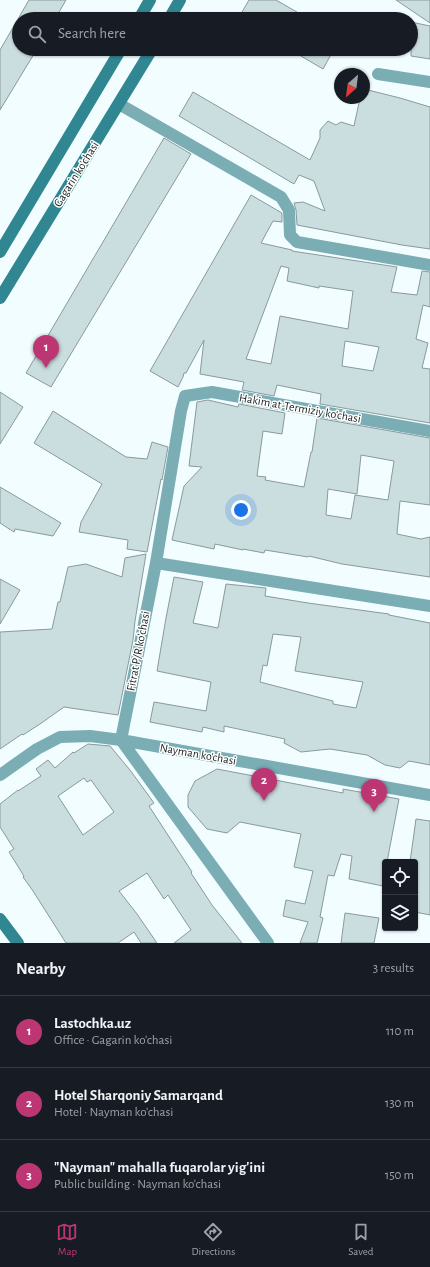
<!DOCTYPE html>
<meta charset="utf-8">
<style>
:root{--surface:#171b24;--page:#20242c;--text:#f1f3f6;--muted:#9ea1a6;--line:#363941;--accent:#bd3674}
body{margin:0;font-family:"Alegreya Sans",sans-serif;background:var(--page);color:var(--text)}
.controls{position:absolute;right:12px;bottom:12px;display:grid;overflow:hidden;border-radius:4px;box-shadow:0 1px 3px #0004}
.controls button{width:36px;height:36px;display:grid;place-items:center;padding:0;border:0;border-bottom:1px solid var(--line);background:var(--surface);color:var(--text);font:20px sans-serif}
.compass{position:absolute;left:334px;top:68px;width:36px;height:36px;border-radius:50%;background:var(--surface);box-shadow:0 1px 3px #0004;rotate:208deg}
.you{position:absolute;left:241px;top:510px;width:14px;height:14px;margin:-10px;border:3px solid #fff;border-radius:50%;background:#1a73e8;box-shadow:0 0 0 6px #1a73e833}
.badge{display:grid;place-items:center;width:26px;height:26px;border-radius:50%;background:var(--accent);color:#fff;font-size:13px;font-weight:700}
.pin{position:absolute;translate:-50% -33px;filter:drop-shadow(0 1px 2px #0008)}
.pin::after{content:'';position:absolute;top:21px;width:14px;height:12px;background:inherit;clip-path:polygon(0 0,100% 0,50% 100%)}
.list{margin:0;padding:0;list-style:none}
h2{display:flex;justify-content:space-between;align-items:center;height:52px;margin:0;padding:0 16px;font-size:17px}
h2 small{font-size:13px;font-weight:400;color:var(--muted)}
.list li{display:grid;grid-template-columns:26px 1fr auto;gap:12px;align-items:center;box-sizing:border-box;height:72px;padding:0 16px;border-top:1px solid var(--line)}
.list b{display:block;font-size:15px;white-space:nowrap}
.list p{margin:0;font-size:13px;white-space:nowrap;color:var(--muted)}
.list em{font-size:13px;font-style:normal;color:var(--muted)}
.icon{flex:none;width:22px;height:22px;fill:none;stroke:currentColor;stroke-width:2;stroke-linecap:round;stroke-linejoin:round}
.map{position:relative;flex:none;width:430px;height:943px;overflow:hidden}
.search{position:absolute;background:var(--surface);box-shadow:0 1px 3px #0004;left:12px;right:12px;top:12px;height:44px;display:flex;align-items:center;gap:10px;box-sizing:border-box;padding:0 14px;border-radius:22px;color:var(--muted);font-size:15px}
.sheet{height:268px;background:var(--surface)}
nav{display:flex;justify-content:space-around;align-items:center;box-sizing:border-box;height:56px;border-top:1px solid var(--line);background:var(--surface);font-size:11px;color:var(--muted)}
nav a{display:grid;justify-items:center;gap:2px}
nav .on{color:var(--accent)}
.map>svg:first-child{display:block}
</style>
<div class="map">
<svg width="430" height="943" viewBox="0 0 430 943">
<rect width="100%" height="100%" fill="#f2fdff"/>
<path fill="#cadddf" stroke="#899a9c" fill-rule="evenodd" d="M29 0H66L55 19H19V49H37L0 110V50Z
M249 0H276L309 19H238Z
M396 0H430V23Z
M411 22 430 26V59L411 56Z
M289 49H334L323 69Z
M364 89 400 98 430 107V249L402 245 297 225 296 210 294 203 303 202 325 211 314 181 299 175 294 184 179 116 193 92 310 160 320 138V130L328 121 336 125 341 122 354 126 360 98H364Z
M164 138 191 154 51 387 26 373Z
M251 195 282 213V222L273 221 261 243 292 250V251L397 267 391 292 417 295 422 271 430 272V307L423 305 416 339 428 343 422 368 430 369V423L320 404 321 394 277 385 274 396 242 390 244 382 200 374 204 340 186 373H184L183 377 178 387 150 371ZM281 266 289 268 287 281 319 288V286L353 291 348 329 280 316 271 364 246 359ZM345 341 379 347 373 371 342 366Z
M0 392 23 407 0 444Z
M208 400 238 407 239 404 285 413 282 434 263 431 257 476 266 477 265 480 304 487 311 452H312L317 418 430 438V505L400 501 397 534 421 539 430 537V577L342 564 309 556 308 557 265 550 264 553 243 549V550L215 544 214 549 172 540 184 486 202 467 189 466 197 402ZM361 455 394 461 388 500 355 495 351 519 326 515 328 489 357 494Z
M53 411 126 457 147 459 152 442 168 447 162 480 161 479 147 552 127 549 128 540 79 532 81 522 102 484 34 443Z
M0 487 61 523 53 536 15 529 14 532 0 523Z
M146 554 135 621 133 640 118 715 64 707 40 724 23 735 22 734 0 749V632L52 629 58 602H60L68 567 86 564 122 577 125 558Z
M174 577 203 582 193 623 218 628 226 584 266 588 265 596 308 603 389 614V615L430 623V765L409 761 400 768 385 765 367 755 330 749 301 752 284 743 285 739 224 726V732L203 727 202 732 150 722 154 702 206 711 211 682 157 671 166 618ZM273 634 301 637 295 671 363 682 356 708 333 704V701L260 682 263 665 267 666Z
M0 579 20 590 0 624Z
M88 744 110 746 130 770 154 803 149 806 192 872 191 873 212 905 242 943H174L191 930 168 895 164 899 147 873 119 891 137 914 157 943H141L134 932 118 943H66L33 891 23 877 24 876 9 852 14 849 0 827V804L18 790V791L41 776 36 769 48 760 55 768 73 752 74 753ZM84 778 87 782 91 780 114 812 83 835 58 796Z
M217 769 343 793V789L399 799 387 862H385V874L383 886 349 879 352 856 341 854 334 876 328 875 320 917 323 918 317 943H300L308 922 283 916 286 900 305 904 313 871 294 867 301 834 240 822 227 833 207 829 188 807V795L195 781Z
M416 819 430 821V915L415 912V862H410Z
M345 913 379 918 374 943H341Z"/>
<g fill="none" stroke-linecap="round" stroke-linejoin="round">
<path stroke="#7aadb4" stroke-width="12" d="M378 74 430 82
M119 104 281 197 289 210 290 235 297 242 430 265
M156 563 430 606
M121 740 156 563 181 411 185 396 212 392 430 431
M121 740 268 943
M0 775 37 749 60 737 90 736 121 740 430 795"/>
<path stroke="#308691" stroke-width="12" d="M139 19 150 0
M169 19 180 0
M0 252 121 49
M0 298 152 49
M0 919 18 943"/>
</g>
<g text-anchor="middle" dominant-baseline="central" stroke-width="3" stroke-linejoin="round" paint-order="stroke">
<g font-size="12" fill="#181e1f" stroke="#fff">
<text transform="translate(76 174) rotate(-58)">Gagarin ko'chasi</text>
<text transform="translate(300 408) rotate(10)">Hakim at-Termiziy ko'chasi</text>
<text transform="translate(138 651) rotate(-79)">Fitrat P/R ko'chasi</text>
<text transform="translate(198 754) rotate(10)">Nayman ko'chasi</text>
</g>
</g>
</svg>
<div class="controls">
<button><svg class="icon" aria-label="locate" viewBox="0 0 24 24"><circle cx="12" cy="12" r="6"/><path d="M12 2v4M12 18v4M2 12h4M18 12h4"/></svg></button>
<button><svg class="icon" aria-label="layers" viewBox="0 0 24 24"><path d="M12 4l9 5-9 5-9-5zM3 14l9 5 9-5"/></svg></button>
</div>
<svg class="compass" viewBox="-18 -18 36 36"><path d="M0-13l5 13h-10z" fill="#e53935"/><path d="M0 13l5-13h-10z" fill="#9ea1a6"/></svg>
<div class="you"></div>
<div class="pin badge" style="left:46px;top:368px">1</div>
<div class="pin badge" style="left:264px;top:801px">2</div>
<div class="pin badge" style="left:374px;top:812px">3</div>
<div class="search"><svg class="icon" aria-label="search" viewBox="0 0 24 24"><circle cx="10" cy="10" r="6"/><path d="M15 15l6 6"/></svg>Search here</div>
</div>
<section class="sheet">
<h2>Nearby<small>3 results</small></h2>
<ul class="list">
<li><span class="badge">1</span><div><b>Lastochka.uz</b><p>Office · Gagarin ko'chasi</p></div><em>110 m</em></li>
<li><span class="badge">2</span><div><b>Hotel Sharqoniy Samarqand</b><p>Hotel · Nayman ko'chasi</p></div><em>130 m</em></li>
<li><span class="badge">3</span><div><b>&quot;Nayman&quot; mahalla fuqarolar yig'ini</b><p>Public building · Nayman ko'chasi</p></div><em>150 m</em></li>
</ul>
</section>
<nav>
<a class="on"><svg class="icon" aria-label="map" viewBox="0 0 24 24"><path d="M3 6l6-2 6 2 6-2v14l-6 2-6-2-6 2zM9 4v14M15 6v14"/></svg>Map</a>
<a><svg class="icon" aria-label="directions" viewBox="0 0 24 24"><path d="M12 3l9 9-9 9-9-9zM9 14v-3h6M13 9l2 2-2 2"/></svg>Directions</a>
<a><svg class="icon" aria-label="saved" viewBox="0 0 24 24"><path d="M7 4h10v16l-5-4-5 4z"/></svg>Saved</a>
</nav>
